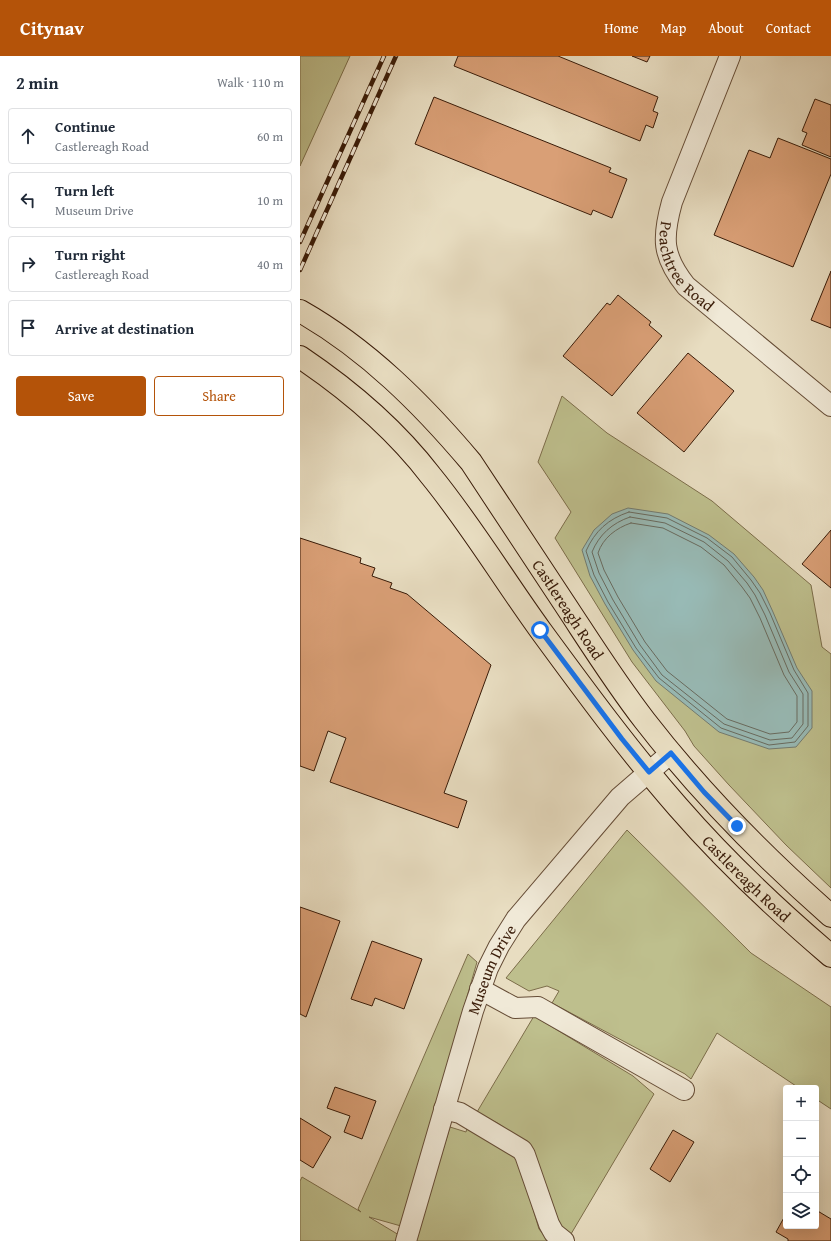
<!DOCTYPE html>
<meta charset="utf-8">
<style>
:root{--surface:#fff;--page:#f2f2f3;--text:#1f2937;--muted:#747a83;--line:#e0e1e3;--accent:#b45309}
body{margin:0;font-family:"Gentium Book Plus",serif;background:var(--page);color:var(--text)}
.controls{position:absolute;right:12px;bottom:12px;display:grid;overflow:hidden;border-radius:4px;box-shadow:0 4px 16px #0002}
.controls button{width:36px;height:36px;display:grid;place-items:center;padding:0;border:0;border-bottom:1px solid var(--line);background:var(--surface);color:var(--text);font:20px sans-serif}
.stop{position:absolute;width:12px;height:12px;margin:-9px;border:3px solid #1a73e8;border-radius:50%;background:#fff}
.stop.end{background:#1a73e8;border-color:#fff;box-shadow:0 1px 4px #0008}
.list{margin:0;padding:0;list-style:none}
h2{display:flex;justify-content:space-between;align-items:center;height:52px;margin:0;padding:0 16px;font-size:17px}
h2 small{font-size:13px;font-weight:400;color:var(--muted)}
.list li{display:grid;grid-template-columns:26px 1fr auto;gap:12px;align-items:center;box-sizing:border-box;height:56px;margin:0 8px 8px;padding:0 8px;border:1px solid var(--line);border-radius:4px}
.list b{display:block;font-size:15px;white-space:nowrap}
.list p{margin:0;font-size:13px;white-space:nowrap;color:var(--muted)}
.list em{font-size:13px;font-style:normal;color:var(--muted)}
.actions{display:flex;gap:8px;padding:12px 16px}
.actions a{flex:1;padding:9px 0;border:1px solid var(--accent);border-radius:4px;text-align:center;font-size:14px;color:var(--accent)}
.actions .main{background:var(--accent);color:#fff}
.icon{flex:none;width:22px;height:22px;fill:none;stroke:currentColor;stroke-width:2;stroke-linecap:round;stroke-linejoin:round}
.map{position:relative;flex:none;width:531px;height:1185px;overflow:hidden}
header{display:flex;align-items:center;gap:24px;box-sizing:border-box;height:56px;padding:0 20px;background:var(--accent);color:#fff}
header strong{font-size:19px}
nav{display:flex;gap:22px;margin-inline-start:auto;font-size:14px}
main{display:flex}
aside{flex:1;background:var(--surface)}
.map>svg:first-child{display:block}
</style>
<header>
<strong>Citynav</strong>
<nav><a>Home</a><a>Map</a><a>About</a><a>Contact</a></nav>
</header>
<main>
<aside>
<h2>2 min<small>Walk · 110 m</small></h2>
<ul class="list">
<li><svg class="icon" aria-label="ahead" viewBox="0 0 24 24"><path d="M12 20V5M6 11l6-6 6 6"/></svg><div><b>Continue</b><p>Castlereagh Road</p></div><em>60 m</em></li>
<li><svg class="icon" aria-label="left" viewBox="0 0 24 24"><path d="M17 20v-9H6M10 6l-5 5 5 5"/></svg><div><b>Turn left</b><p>Museum Drive</p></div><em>10 m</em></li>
<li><svg class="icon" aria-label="right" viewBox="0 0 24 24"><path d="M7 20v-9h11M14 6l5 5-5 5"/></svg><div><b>Turn right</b><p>Castlereagh Road</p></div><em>40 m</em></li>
<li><svg class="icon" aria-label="arrive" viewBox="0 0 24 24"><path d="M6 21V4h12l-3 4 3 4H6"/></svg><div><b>Arrive at destination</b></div></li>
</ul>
<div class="actions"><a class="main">Save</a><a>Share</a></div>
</aside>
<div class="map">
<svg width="531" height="1185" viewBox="0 0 531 1185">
<rect width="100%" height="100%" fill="#e8ddc1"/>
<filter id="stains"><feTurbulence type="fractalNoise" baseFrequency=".005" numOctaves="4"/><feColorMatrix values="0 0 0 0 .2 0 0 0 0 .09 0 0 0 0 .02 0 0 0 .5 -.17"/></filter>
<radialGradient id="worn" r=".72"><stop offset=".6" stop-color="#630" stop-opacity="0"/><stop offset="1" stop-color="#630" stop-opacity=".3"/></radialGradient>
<path fill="#bebf8d" stroke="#7c6d4a" d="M0 0H50L0 110Z
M262 340 307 377 412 445 511 529 522 591 531 598V832L486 789 429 729 394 690 385 675 332 606 255 482 271 456 238 406Z
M327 774 451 897 531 951V1053L516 1043V1032H499L417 977 391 1023 385 1018 252 947 259 935 247 930 229 935 206 922Z
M168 898 177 906 101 1170 69 1161 99 1179 97 1185H0V1125L2 1121 61 1156 58 1153Z
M234 960 333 1020 354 1038 271 1178 258 1167 232 1091 199 1068 177 1056Z
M150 1071 166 1076 167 1072 216 1100 219 1106 239 1173 246 1182 250 1185H115Z"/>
<path fill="#98bbb7" stroke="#727b71" d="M328 452 368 458 409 479 434 498 454 521 463 534 473 556 497 612 512 635V672L496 691 469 693 419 676 356 625 333 594 305 548 290 520 282 494 294 474 312 458Z"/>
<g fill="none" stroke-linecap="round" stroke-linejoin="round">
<path stroke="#686b60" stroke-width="1" d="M329 456 367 462 407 482 432 501 451 524 460 537 470 557 494 614 508 637V670L495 686 469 689 421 672 359 622 336 592 308 546 294 519 286 495C295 475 308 463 329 456Z
M330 461 365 467 404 486 428 505 447 527 455 539 465 559 489 616 503 638V668L492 682 470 684 424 668 362 619 340 589 313 544 299 517 292 496C299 479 312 467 330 461Z
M331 467 363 472 401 491 424 509 442 531 450 542 460 562 484 619 497 640V666L489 676 470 678 427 663 367 615 345 586 318 541 304 514 298 497C303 482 316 472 331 467Z"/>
</g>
<path fill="#d99f76" stroke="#391b08" d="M158 0H258L358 41 353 55 358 57 353 72 346 69 340 85 154 10Z
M332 0H350L347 6Z
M134 41 311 112 309 116 327 123 312 162 293 154 291 159 115 88Z
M515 43 531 49V101L502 89 507 77 502 75Z
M478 82 531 103V118L493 211 414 179 449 94 470 102Z
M531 215V272L511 264Z
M318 239 351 266 349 269 362 280 312 340 263 300 307 247 310 249Z
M388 297 434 335 384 396 337 357Z
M531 474V532L502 508Z
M0 482 61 502 60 507 75 512 72 520 92 527 90 532 107 538 191 609 144 737 167 745 158 772 30 726 46 682 28 675 14 715 0 710Z
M0 851 40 865 6 961 0 958Z
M72 885 122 903 104 953 75 942 72 950 51 943Z
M35 1031 76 1045 62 1083 44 1076 50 1060 27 1052Z
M0 1062 31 1081 13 1112 0 1104Z
M373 1074 394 1086 370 1126 350 1113Z
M516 1154 531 1163V1185H488V1183L476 1176 486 1158V1170H516Z"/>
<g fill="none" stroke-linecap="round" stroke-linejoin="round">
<defs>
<g id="minor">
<path id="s1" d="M430 0 372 146C362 182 362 200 386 230L531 350"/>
<path d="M180 933 215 952 238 951 384 1034"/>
<path d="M144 1053 160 1057 222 1094 225 1099 249 1168 254 1177 264 1185"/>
<path id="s2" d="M106 1185 173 955 188 912 199 890 216 863 320 741 371 697"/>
</g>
<g id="major">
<path id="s3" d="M0 255C67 293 122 348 171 406 203 455 236 504 268 553 293 591 317 629 345 665 400 736 464 801 531 860"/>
<path id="s4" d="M0 301C49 334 95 373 131 420 171 469 204 524 241 575 285 635 329 695 378 751 425 805 477 854 531 900"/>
</g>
</defs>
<use href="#minor" stroke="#654c36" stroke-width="22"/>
<use href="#major" stroke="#391b08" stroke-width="24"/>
<use href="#minor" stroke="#f0e9d7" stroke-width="20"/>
<use href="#major" stroke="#e8ddc1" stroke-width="22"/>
<defs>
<path id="rail" d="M0 186 84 0
M0 214 96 0"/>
</defs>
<use href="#rail" stroke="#391b08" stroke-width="4.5"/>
<use href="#rail" stroke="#f0e9d7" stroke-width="3" stroke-dasharray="9" stroke-linecap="butt"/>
</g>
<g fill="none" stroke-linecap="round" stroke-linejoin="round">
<path stroke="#1a73e8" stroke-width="5" d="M240 574 322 683 349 716 371 697 404 736 437 770"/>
</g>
<g text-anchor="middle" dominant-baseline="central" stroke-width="3" stroke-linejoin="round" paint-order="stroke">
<g font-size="16" fill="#391b08" stroke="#f0e9d7">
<text stroke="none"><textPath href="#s1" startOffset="229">Peachtree Road</textPath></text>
<text stroke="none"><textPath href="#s3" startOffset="406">Castlereagh Road</textPath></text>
<text stroke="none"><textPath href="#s4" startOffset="690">Castlereagh Road</textPath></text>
<text stroke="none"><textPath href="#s2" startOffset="285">Museum Drive</textPath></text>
</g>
</g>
<rect width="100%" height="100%" filter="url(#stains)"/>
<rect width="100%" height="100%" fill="url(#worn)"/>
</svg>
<div class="controls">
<button>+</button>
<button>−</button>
<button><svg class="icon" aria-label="locate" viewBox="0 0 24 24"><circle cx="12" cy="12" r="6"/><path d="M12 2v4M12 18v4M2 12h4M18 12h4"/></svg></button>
<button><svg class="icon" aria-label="layers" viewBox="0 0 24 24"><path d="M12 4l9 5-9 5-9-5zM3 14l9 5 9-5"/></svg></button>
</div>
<div class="stop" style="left:240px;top:574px"></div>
<div class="stop end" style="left:437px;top:770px"></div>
</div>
</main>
